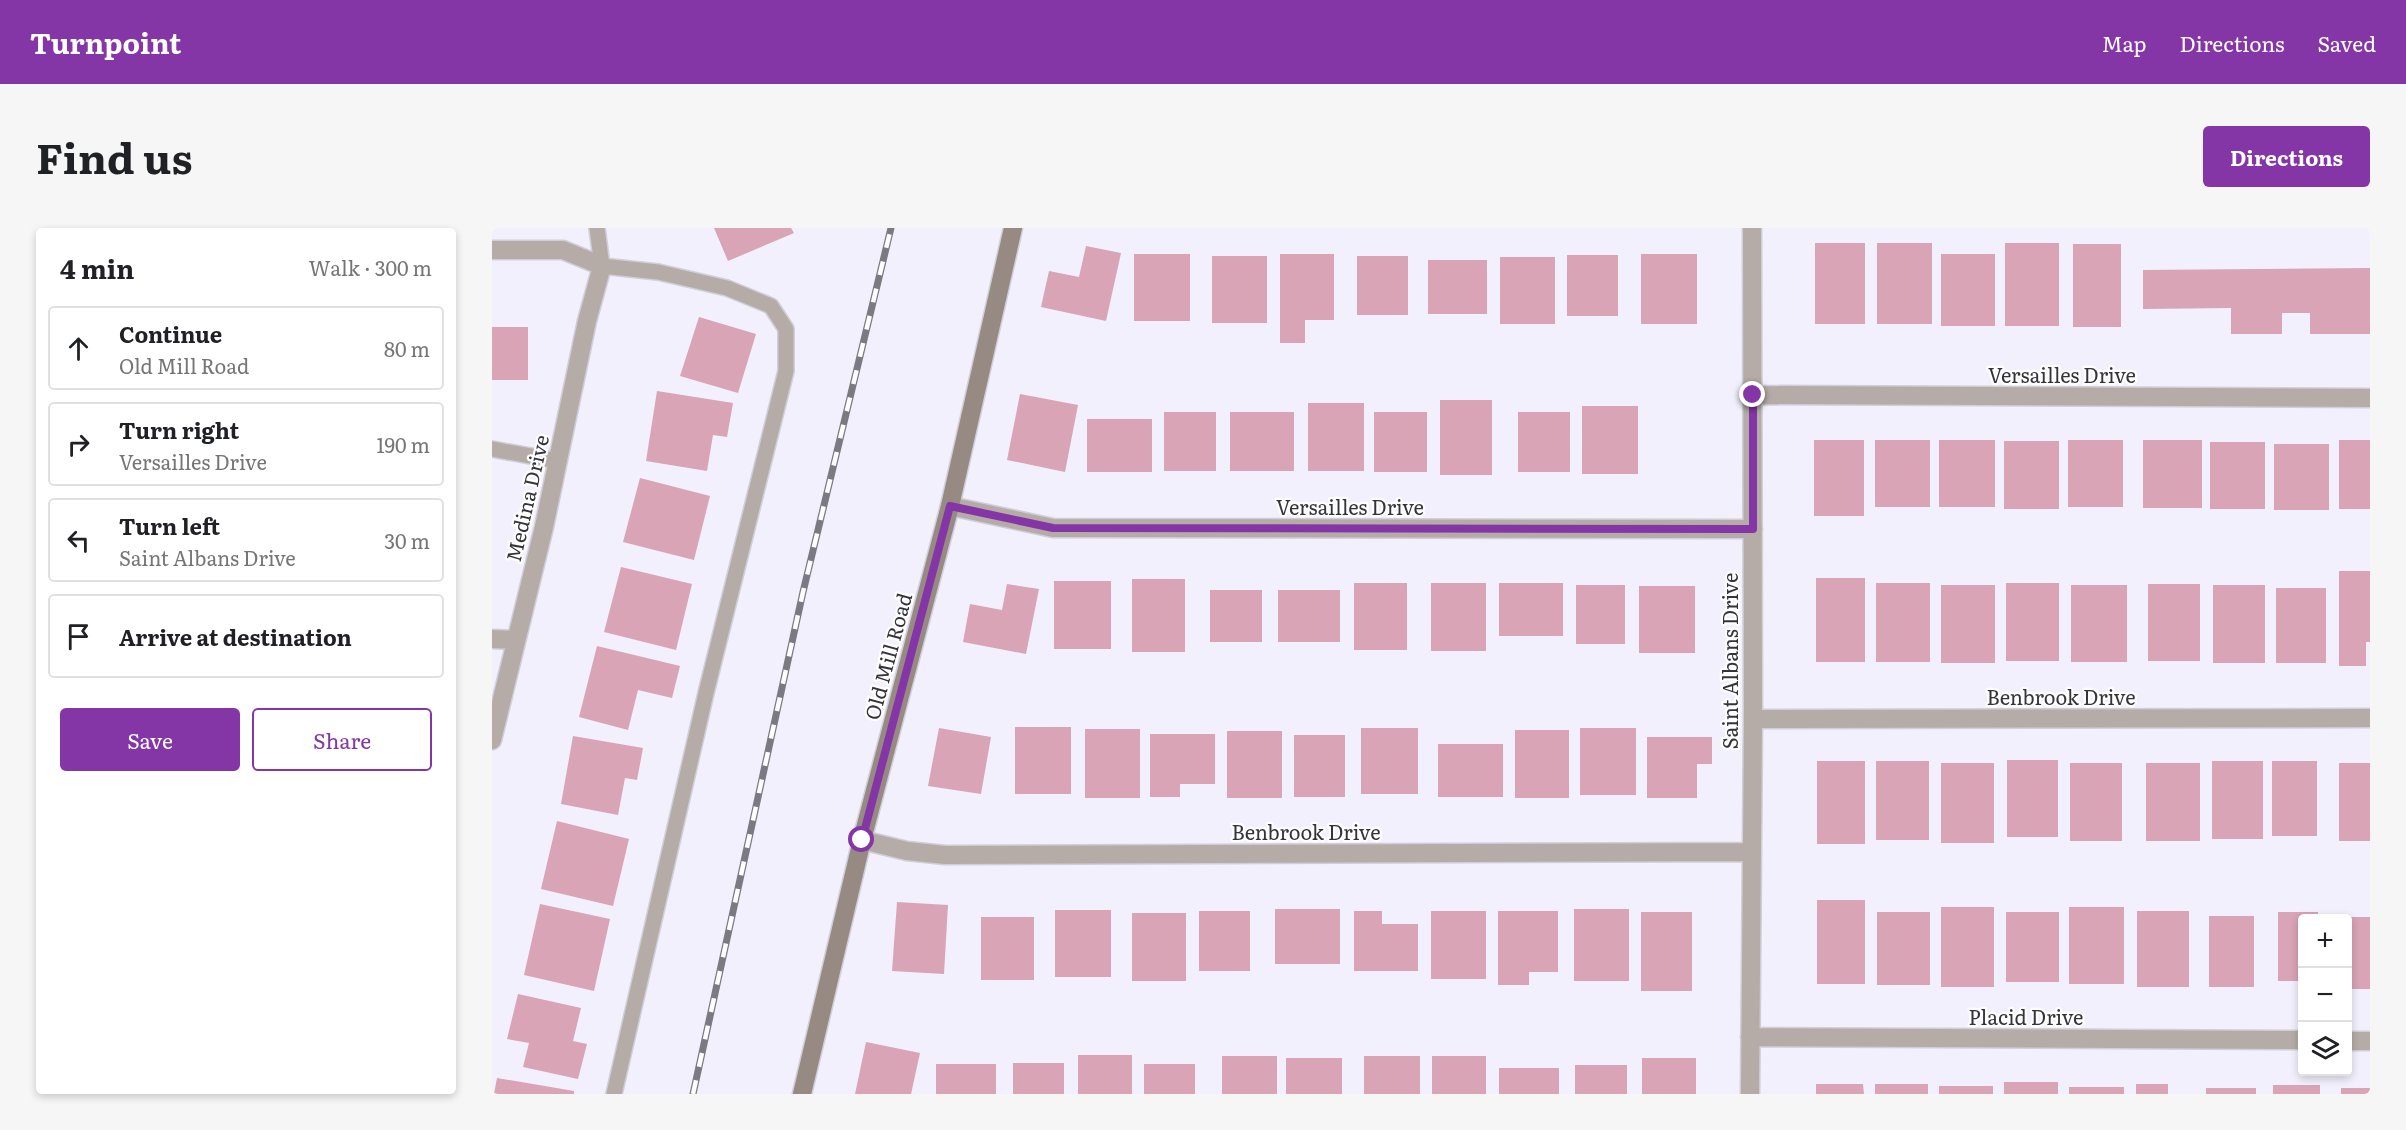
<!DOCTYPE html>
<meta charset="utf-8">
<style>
:root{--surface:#fff;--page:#f6f6f6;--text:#202124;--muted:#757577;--line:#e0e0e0;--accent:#8536a6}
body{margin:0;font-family:Literata,serif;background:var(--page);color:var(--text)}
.controls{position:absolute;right:18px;bottom:18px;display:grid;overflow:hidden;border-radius:6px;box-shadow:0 3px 9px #0003}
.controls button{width:54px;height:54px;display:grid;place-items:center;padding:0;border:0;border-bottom:2px solid var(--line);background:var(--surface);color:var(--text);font:30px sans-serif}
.stop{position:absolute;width:18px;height:18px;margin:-14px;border:4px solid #8536a6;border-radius:50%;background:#fff}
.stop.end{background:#8536a6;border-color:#fff;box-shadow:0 2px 6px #0008}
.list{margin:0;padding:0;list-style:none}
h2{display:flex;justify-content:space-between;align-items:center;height:78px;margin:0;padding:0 24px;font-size:26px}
h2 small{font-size:20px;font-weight:400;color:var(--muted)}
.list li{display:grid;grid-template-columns:39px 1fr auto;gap:18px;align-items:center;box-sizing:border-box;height:84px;margin:0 12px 12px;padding:0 12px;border:2px solid var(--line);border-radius:6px}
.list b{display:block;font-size:22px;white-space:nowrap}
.list p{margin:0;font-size:20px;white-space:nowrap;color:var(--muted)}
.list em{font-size:20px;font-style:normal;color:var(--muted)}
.actions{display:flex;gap:12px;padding:18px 24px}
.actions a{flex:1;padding:14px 0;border:2px solid var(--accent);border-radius:6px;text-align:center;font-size:21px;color:var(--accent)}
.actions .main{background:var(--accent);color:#fff}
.icon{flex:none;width:33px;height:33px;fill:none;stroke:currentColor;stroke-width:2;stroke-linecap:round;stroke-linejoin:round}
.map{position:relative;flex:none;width:1878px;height:866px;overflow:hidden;border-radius:6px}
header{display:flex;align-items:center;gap:36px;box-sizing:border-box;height:84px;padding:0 30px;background:var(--accent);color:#fff}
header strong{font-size:28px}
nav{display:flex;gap:33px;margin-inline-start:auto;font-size:21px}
.intro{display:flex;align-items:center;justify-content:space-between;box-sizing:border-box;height:144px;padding:0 36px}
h1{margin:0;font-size:42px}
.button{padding:15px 27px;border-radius:6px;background:var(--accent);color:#fff;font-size:21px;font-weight:700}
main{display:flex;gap:36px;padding:0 36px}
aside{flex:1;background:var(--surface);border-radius:6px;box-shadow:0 3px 9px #0003}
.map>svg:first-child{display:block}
</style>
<header>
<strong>Turnpoint</strong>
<nav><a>Map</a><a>Directions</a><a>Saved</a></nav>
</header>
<div class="intro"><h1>Find us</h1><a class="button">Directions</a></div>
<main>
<aside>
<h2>4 min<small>Walk · 300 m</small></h2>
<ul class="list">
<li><svg class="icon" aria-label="ahead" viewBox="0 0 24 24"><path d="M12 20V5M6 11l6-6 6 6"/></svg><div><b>Continue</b><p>Old Mill Road</p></div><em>80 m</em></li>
<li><svg class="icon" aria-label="right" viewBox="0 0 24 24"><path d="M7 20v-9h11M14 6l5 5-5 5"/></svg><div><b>Turn right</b><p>Versailles Drive</p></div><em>190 m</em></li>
<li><svg class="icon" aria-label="left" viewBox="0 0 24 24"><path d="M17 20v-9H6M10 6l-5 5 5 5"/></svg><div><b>Turn left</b><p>Saint Albans Drive</p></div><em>30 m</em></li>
<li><svg class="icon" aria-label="arrive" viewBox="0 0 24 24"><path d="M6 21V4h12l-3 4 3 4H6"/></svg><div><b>Arrive at destination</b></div></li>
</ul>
<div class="actions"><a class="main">Save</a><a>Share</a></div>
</aside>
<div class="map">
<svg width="1878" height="866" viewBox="0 0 1878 866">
<rect width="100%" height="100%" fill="#f1f0fc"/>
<path fill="#d9a4b5" d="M222 0H299L302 5 236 33Z
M1323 15H1373V96H1323Z
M1385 15H1440V96H1385Z
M1513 15H1567V98H1513Z
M1581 16H1629V99H1581Z
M594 18 629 25 614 93 549 79 557 43 587 49Z
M642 26H698V93H642Z
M788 26H842V92H813V115H788Z
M1149 26H1205V96H1149Z
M1449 26H1503V98H1449Z
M1075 27H1126V88H1075Z
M720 28H775V95H720Z
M865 28H916V87H865Z
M1008 29H1063V96H1008Z
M936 32H995V86H936Z
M1878 40V106H1818V85H1790V106H1739V80L1651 81V42Z
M207 89 264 106 246 165 188 148Z
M0 99H36V152H0Z
M165 163 241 175 235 209 221 207 215 243 154 233Z
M528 166 586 177 573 244 515 232Z
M948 172H1000V247H948Z
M816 175H872V243H816Z
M1090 178H1146V246H1090Z
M672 184H724V243H672Z
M738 184H802V243H738Z
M882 184H935V244H882Z
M1026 184H1078V244H1026Z
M595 191H660V244H595Z
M1322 212H1372V288H1322Z
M1383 212H1438V279H1383Z
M1447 212H1503V279H1447Z
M1576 212H1631V279H1576Z
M1651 212H1710V280H1651Z
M1847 212H1878V281H1847Z
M1512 213H1567V281H1512Z
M1718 214H1773V281H1718Z
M1782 216H1837V282H1782Z
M148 250 218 268 202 332 131 314Z
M129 339 200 356 184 422 112 404Z
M1847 343H1878V414H1874V438H1847Z
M1324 350H1373V434H1324Z
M640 351H693V424H640Z
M562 353H619V421H562Z
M862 355H915V422H862Z
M939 355H994V423H939Z
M1007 355H1071V408H1007Z
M1384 355H1438V434H1384Z
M1514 355H1567V433H1514Z
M515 356 547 361 534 426 471 414 478 376 510 382Z
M1656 356H1708V433H1656Z
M1084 357H1133V416H1084Z
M1449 357H1503V435H1449Z
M1579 357H1635V434H1579Z
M1721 357H1773V435H1721Z
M1147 358H1203V425H1147Z
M1784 360H1834V435H1784Z
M718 362H770V414H718Z
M786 362H848V414H786Z
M105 418 188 438 180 470 146 462 136 502 87 489Z
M523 499H579V566H523Z
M447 500 499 509 489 566 436 558Z
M869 500H926V566H869Z
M1088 500H1144V567H1088Z
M593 501H648V570H593Z
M1023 502H1077V570H1023Z
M735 503H790V570H735Z
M658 506H723V556H688V569H658Z
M802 507H853V569H802Z
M81 508 151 520 145 552 133 550 126 587 69 576Z
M1155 509H1220V536H1205V570H1155Z
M946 516H1011V569H946Z
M1515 532H1566V609H1515Z
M1325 533H1373V616H1325Z
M1384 533H1437V612H1384Z
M1720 533H1771V611H1720Z
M1780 533H1825V608H1780Z
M1449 535H1502V615H1449Z
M1578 535H1630V613H1578Z
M1654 535H1708V613H1654Z
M1847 535H1878V613H1847Z
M65 593 137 611 121 678 49 661Z
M1325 672H1373V756H1325Z
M405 674 456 677 452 746 400 743Z
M48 676 118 691 102 763 32 747Z
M1449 679H1502V759H1449Z
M1577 679H1632V756H1577Z
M783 681H848V736H783Z
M1082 681H1137V753H1082Z
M563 682H619V749H563Z
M707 683H758V743H707Z
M862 683H890V696H926V743H862Z
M939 683H994V751H939Z
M1006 683H1066V744H1037V757H1006Z
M1645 683H1697V759H1645Z
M1149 684H1200V763H1149Z
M1385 684H1438V757H1385Z
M1514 684H1567V754H1514Z
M1786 684H1826V690H1810V753H1786Z
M640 685H694V753H640Z
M1717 688H1762V759H1717Z
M489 689H542V752H489Z
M1856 689H1878V761H1856Z
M26 766 89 780 81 813 95 816 86 851 31 839 37 815 15 811Z
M374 814 428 825 419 866H363Z
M586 827H640V866H586Z
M730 828H785V866H730Z
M872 828H928V866H872Z
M940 828H994V866H940Z
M794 830H850V866H794Z
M1150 830H1204V866H1150Z
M521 835H572V866H521Z
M444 836H504V866H444Z
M652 836H703V866H652Z
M1083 837H1135V866H1083Z
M1007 840H1067V866H1007Z
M5 850 82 863V866H2Z
M1512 854H1566V866H1512Z
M1324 856H1371L1372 866H1324Z
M1383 856H1436V866H1383Z
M1644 856H1676V866H1644Z
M1781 857H1828V866H1781Z
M1447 858H1501V866H1447Z
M1577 859H1632V866H1577Z
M1714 860H1764V866H1714Z
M1849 860H1878V866H1849Z"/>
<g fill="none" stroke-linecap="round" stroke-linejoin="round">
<defs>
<path id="lane" d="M105 0 110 38 166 44 235 60 279 78 294 101V143L214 465 122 866
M0 221 66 233"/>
<path id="street" d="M0 22H71L110 38 95 93 52 299 0 512
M1261 167 1878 170
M458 278 561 300 1261 301
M0 411 24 412
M1261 491 1878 490
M370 612 415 623 453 627 1259 624
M1258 809 1810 812
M1856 813H1878
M1258 866 1261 491 1260 0"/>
<path id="secondary" d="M310 866 370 612 458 278 521 0"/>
</defs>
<use href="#lane" stroke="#cfced9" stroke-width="18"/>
<use href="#street" stroke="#cfced9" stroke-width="21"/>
<use href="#secondary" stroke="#cfced9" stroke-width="21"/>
<use href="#lane" stroke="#b5aca7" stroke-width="15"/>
<use href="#street" stroke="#b5aca7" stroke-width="18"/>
<use href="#secondary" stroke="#978a83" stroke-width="18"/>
<defs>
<path id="rail" d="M201 866 311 364 399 0"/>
</defs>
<use href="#rail" stroke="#7b7a83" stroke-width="7"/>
<use href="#rail" stroke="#fefefe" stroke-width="4.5" stroke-dasharray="14" stroke-linecap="butt"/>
</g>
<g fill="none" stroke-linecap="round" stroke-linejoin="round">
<path stroke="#8536a6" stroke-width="8" d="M370 612 458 278 561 300 1261 301V167"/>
</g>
<g text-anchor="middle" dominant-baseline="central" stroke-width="4.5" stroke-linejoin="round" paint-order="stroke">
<g font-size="20" fill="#34333b" stroke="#fefefe">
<text x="1570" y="146">Versailles Drive</text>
<text transform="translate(34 270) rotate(-77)">Medina Drive</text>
<text x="858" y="278">Versailles Drive</text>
<text transform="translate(395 428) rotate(-75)">Old Mill Road</text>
<text transform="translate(1237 433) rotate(-90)">Saint Albans Drive</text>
<text x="1569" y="468">Benbrook Drive</text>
<text x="814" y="603">Benbrook Drive</text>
<text x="1534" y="788">Placid Drive</text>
</g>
</g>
</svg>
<div class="controls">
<button>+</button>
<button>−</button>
<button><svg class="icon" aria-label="layers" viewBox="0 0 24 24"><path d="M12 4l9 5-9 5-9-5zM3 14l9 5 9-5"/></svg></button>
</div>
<div class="stop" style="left:370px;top:612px"></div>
<div class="stop end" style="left:1261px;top:167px"></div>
</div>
</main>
